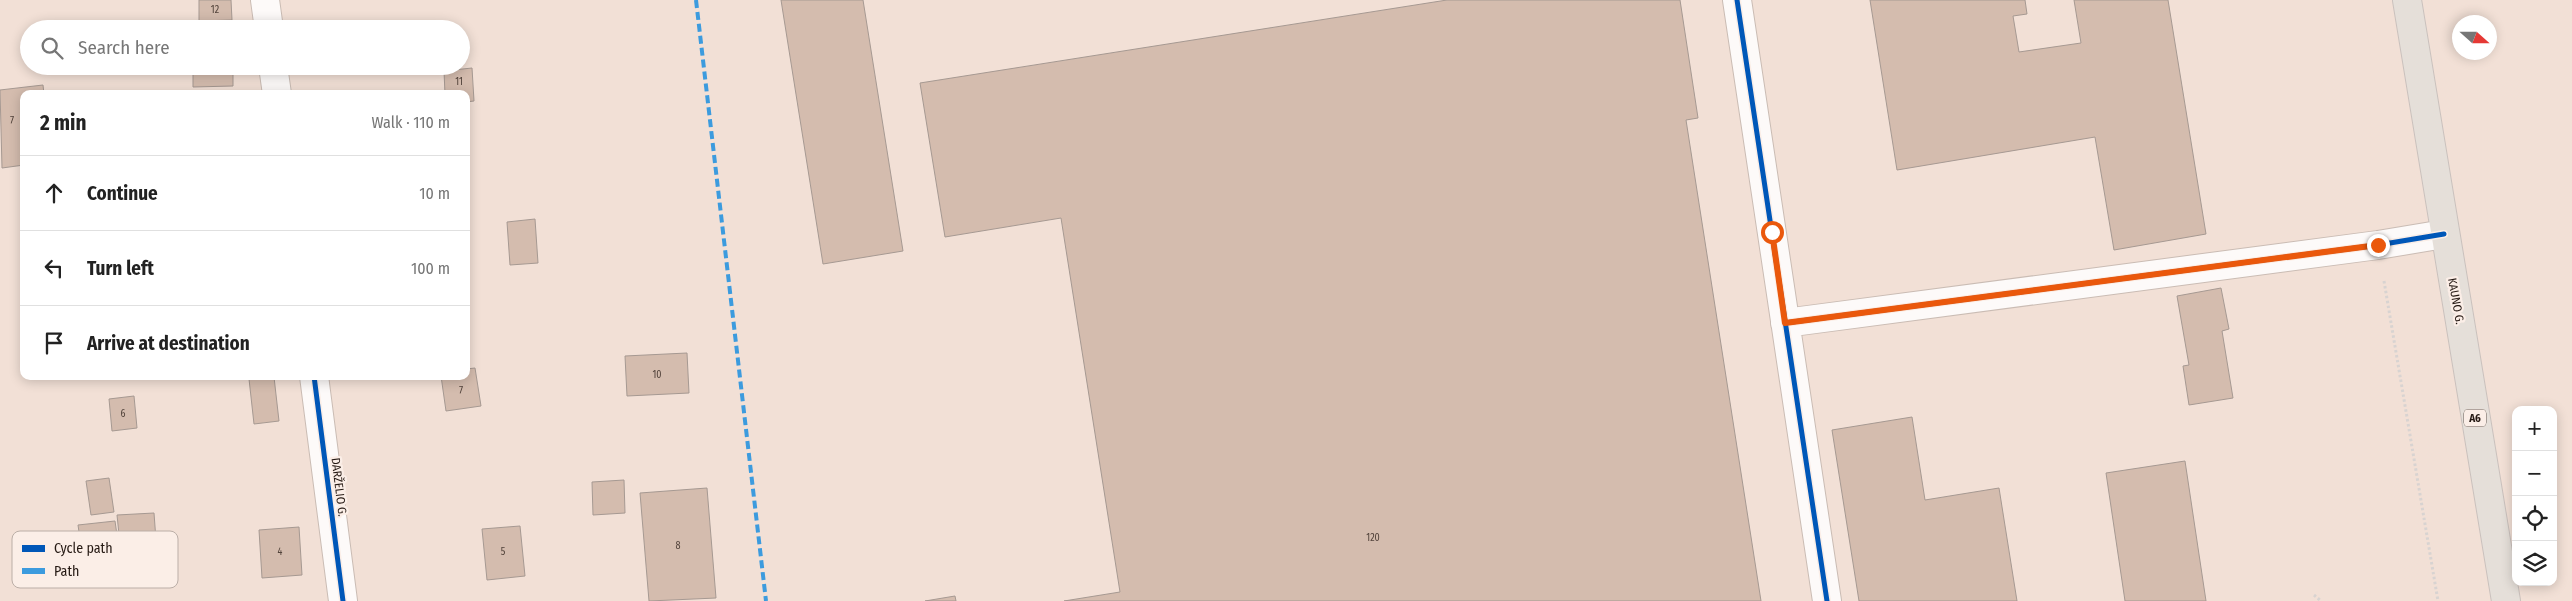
<!DOCTYPE html>
<meta charset="utf-8">
<style>
:root{--surface:#fff;--page:#f2f2f2;--text:#222;--muted:#767676;--line:#e0e0e0}
body{margin:0;font-family:"Fira Sans Condensed",sans-serif;background:var(--page);color:var(--text)}
.controls{position:absolute;right:15px;bottom:15px;display:grid;overflow:hidden;border-radius:10px;box-shadow:0 2px 12px #0003}
.controls button{width:45px;height:45px;display:grid;place-items:center;padding:0;border:0;border-bottom:1px solid var(--line);background:var(--surface);color:var(--text);font:25px sans-serif}
.compass{position:absolute;left:2452px;top:15px;width:45px;height:45px;border-radius:50%;background:var(--surface);box-shadow:0 2px 12px #0003;rotate:111deg}
.stop{position:absolute;width:15px;height:15px;margin:-11px;border:4px solid #ea580c;border-radius:50%;background:#fff}
.stop.end{background:#ea580c;border-color:#fff;box-shadow:0 1px 5px #0008}
.list{margin:0;padding:0;list-style:none}
h2{display:flex;justify-content:space-between;align-items:center;height:65px;margin:0;padding:0 20px;font-size:21px}
h2 small{font-size:16px;font-weight:400;color:var(--muted)}
.list li{display:grid;grid-template-columns:32px 1fr auto;gap:15px;align-items:center;box-sizing:border-box;height:75px;padding:0 20px;border-top:1px solid var(--line)}
.list b{display:block;font-size:19px;white-space:nowrap}
.list em{font-size:16px;font-style:normal;color:var(--muted)}
.icon{flex:none;width:28px;height:28px;fill:none;stroke:currentColor;stroke-width:2;stroke-linecap:round;stroke-linejoin:round}
.map{position:relative;flex:none;width:2572px;height:601px;overflow:hidden}
.search{position:absolute;background:var(--surface);box-shadow:0 2px 12px #0003;left:20px;top:20px;width:450px;height:55px;display:flex;align-items:center;gap:12px;box-sizing:border-box;padding:0 18px;border-radius:28px;color:var(--muted);font-size:19px}
.panel{position:absolute;background:var(--surface);box-shadow:0 2px 12px #0003;left:20px;top:90px;width:450px;height:290px;border-radius:10px}
.map>svg:first-child{display:block}
</style>
<div class="map">
<svg width="2572" height="601" viewBox="0 0 2572 601">
<rect width="100%" height="100%" fill="#f2e0d6"/>
<path fill="#d4bcae" stroke="#a69992" d="M199 0H231L232 20 199 21Z
M781 0H863L903 251 823 264Z
M1447 0H1680L1698 118 1686 120 1761 601H1064L1120 592 1061 218 945 237 920 83Z
M1870 0H2025L2027 14 2013 16 2019 52 2081 43 2074 0H2168L2206 234 2114 250 2095 137 1897 170Z
M193 66H233V86L193 87Z
M472 68 474 101 466 102V94H445L444 71Z
M43 85 44 94H24V165L2 168 0 90Z
M535 219 538 263 510 265 507 222Z
M2221 288 2229 329 2222 331 2233 398 2189 405 2183 366 2189 365 2177 296Z
M687 353 689 393 627 396 625 356Z
M475 368 481 406 446 411 441 376H466V369Z
M274 377 279 421 254 424 249 379Z
M134 396 137 428 112 431 109 399Z
M1912 417 1925 500 1999 488 2017 601H1859L1832 430Z
M2185 461 2206 601H2125L2106 473Z
M109 478 114 512 91 515 86 481Z
M624 480 625 513 593 515 592 482Z
M707 488 716 598 649 601 640 493Z
M154 513 156 540 120 544 117 515Z
M115 521 118 542 81 546 78 525Z
M520 526 525 576 487 580 482 529Z
M299 527 302 575 262 578 259 530Z
M955 596 956 601H925Z"/>
<g fill="none" stroke-linecap="round" stroke-linejoin="round">
<defs>
<path id="street" d="M265 0 269 29
M1737 0 1827 601
M273 66 277 94
M1785 323 2378 245 2444 234
M314 376 343 601"/>
<path id="primary" d="M2407 0 2506 601"/>
</defs>
<use href="#street" stroke="#cabcb4" stroke-width="30"/>
<use href="#primary" stroke="#cac1bd" stroke-width="30"/>
<path stroke="#d8d3d1" stroke-width="3" stroke-dasharray="2.5 2.5" stroke-linecap="butt" d="M2384 281 2438 601
M2314 595 2321 601"/>
<use href="#street" stroke="#fdfaf9" stroke-width="28"/>
<use href="#primary" stroke="#e5dfd9" stroke-width="28"/>
<path stroke="#3c9bde" stroke-width="4" stroke-dasharray="8 4" stroke-linecap="butt" d="M696 0 766 601"/>
<defs>
<path id="cycleway" d="M1737 0 1827 601
M1785 323 2378 245 2444 234
M314 376 343 601"/>
</defs>
<use href="#cycleway" stroke="#fbeee7" stroke-width="8"/>
<use href="#cycleway" stroke="#0057b8" stroke-width="5"/>
</g>
<g fill="none" stroke-linecap="round" stroke-linejoin="round">
<path stroke="#ea580c" stroke-width="6" d="M1772 232 1785 323 2378 245"/>
</g>
<g text-anchor="middle" dominant-baseline="central" stroke-width="4.5" stroke-linejoin="round" paint-order="stroke">
<g font-size="10" fill="#51423a">
<text x="215" y="10">12</text>
<text x="459" y="82">11</text>
<text x="12" y="121">7</text>
<text x="657" y="375">10</text>
<text x="461" y="391">7</text>
<text x="123" y="414">6</text>
<text x="1373" y="538">120</text>
<text x="678" y="546">8</text>
<text x="280" y="552">4</text>
<text x="503" y="552">5</text>
</g>
<rect fill="#fbeee7" stroke="#655953" stroke-width="1" x="2464" y="409.5" width="22" height="17" rx="4"/>
<g font-size="11" font-weight="bold" fill="#251913">
<text x="2475" y="418">A6</text>
</g>
<g font-size="12" fill="#251913" stroke="#fbeee7">
<text transform="translate(2456 301) rotate(80)">KAUNO G.</text>
<text transform="translate(339 487) rotate(83)">DARŽELIO G.</text>
</g>
</g>
<rect x="12" y="531" width="166" height="57" rx="8" fill="#fbeee7" stroke="#bbaea7" stroke-width="1"/>
<rect x="22" y="545" width="23" height="7" fill="#0057b8"/>
<rect x="22" y="568" width="23" height="6" fill="#3c9bde"/>
<g font-size="14" fill="#251913">
<text x="54" y="553">Cycle path</text>
<text x="54" y="576">Path</text>
</g>
</svg>
<div class="controls">
<button>+</button>
<button>−</button>
<button><svg class="icon" aria-label="locate" viewBox="0 0 24 24"><circle cx="12" cy="12" r="6"/><path d="M12 2v4M12 18v4M2 12h4M18 12h4"/></svg></button>
<button><svg class="icon" aria-label="layers" viewBox="0 0 24 24"><path d="M12 4l9 5-9 5-9-5zM3 14l9 5 9-5"/></svg></button>
</div>
<svg class="compass" viewBox="-18 -18 36 36"><path d="M0-13l5 13h-10z" fill="#e53935"/><path d="M0 13l5-13h-10z" fill="#767676"/></svg>
<div class="stop" style="left:1772px;top:232px"></div>
<div class="stop end" style="left:2378px;top:245px"></div>
<div class="search"><svg class="icon" aria-label="search" viewBox="0 0 24 24"><circle cx="10" cy="10" r="6"/><path d="M15 15l6 6"/></svg>Search here</div>
<section class="panel">
<h2>2 min<small>Walk · 110 m</small></h2>
<ul class="list">
<li><svg class="icon" aria-label="ahead" viewBox="0 0 24 24"><path d="M12 20V5M6 11l6-6 6 6"/></svg><div><b>Continue</b></div><em>10 m</em></li>
<li><svg class="icon" aria-label="left" viewBox="0 0 24 24"><path d="M17 20v-9H6M10 6l-5 5 5 5"/></svg><div><b>Turn left</b></div><em>100 m</em></li>
<li><svg class="icon" aria-label="arrive" viewBox="0 0 24 24"><path d="M6 21V4h12l-3 4 3 4H6"/></svg><div><b>Arrive at destination</b></div></li>
</ul>
</section>
</div>
